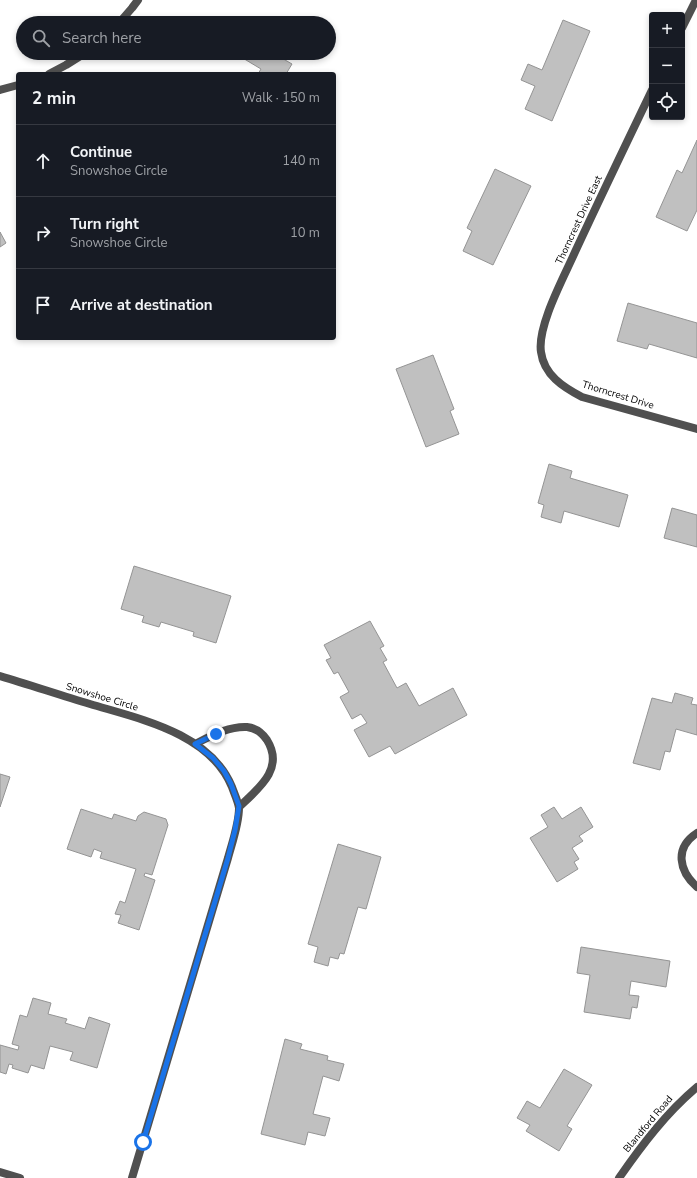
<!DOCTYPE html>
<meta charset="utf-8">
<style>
:root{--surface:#171b24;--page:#20242c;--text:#f1f3f6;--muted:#9ea1a6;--line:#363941}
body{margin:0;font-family:"Nunito Sans",sans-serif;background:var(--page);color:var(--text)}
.controls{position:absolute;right:12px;top:12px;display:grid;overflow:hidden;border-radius:4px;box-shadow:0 2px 6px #0003}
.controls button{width:36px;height:36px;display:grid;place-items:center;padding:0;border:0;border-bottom:1px solid var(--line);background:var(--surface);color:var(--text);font:20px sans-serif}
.stop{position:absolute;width:12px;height:12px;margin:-9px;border:3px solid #1a73e8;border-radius:50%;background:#fff}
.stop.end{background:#1a73e8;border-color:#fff;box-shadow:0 1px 4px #0008}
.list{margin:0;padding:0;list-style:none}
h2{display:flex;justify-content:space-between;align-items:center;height:52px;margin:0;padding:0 16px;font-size:17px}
h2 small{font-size:13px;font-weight:400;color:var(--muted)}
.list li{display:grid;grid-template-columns:26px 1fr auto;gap:12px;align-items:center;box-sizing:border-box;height:72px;padding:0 16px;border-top:1px solid var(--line)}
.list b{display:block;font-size:15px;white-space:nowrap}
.list p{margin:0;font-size:13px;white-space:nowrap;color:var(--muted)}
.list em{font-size:13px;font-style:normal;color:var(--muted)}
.icon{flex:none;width:22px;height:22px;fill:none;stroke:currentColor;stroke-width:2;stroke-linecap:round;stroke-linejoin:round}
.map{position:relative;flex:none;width:697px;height:1178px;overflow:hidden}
.search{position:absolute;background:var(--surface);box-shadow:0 2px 6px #0003;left:16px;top:16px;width:320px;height:44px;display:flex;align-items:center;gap:10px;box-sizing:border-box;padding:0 14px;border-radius:22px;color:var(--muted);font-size:15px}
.panel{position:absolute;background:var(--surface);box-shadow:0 2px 6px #0003;left:16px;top:72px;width:320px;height:268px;border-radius:4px}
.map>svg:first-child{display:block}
</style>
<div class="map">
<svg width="697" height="1178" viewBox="0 0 697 1178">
<rect width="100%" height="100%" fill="#fff"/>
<path fill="#c0c0c0" stroke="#949494" d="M563 20 590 31 552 121 525 109 535 86 521 80 528 64 542 70Z
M243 53H273L292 64 286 74H258L261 69 241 57Z
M697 140V210L687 231 656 217 677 170 682 173Z
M495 169 531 186 493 265 463 251 472 231 467 228Z
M0 232 6 243 0 247Z
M628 303 697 323V358L649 344 647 349 617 341Z
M433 355 454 409 450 411 459 434 426 447 396 369Z
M549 464 572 471 570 478 628 495 619 527 564 511 561 523 541 517 544 505 538 503Z
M672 508 697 515V547L664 538Z
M134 566 231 596 216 643 193 636 194 632 161 622 159 627 142 622 144 616 121 609Z
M370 621 384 646 380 648 387 660 383 662 397 688 406 683 419 706 453 688 467 715 395 754 390 746 369 757 354 730 367 723 361 714 352 719 340 697 349 692 338 672 334 674 326 660 331 658 324 645Z
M675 693 693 698 691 704 697 705V735L676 729 670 752 665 751 660 770 633 763 652 698 672 703Z
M0 774 10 777 0 807Z
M554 807 562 819 581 807 593 827 579 836 583 841 572 848 579 859 574 862 578 869 557 882 530 838 548 827 541 815Z
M81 809 112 819 114 814 136 821 138 816 144 812 166 819 168 825 152 875 145 873 144 876 155 880 139 930 118 923 121 915 115 914 120 901 125 903 136 869 100 858 102 852 94 849 91 857 67 849Z
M338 844 381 857 366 909 358 907 344 954 340 953 338 959 330 957 328 966 314 962 318 947 308 944Z
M581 947 670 961 666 987 631 981 629 995 639 996 637 1008 632 1007 630 1019 584 1012 590 975 577 973Z
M33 998 51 1003 48 1014 67 1019 65 1023 85 1029 89 1017 110 1024 97 1068 70 1060 73 1052 50 1046 44 1069 31 1065 28 1073 12 1068 13 1065 9 1064 6 1074 0 1072V1045L18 1050 19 1046 12 1044 20 1015 27 1017Z
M285 1039 302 1044 300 1049 328 1056 327 1060 344 1064 339 1081 323 1076 313 1114 330 1118 325 1136 308 1132 305 1145 261 1134Z
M564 1069 592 1085 567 1126 572 1129 559 1151 526 1131 530 1125 517 1118 527 1101 540 1108Z"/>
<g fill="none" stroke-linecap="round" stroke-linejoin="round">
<path stroke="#505050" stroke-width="8" d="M119 23 132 8 138 0
M682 28 696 0
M49 74 66 65 85 53
M0 90 18 85
M652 90C626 144 600 198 575 252 564 277 537 326 541 352 544 375 563 387 582 397L697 429
M0 676C30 685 60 695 90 704 140 719 210 733 232 787 234 793 238 801 239 808 239 824 232 843 228 858L132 1178
M195 744C211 736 229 726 247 727 256 728 263 734 267 740 285 769 258 789 239 807
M697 833C674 848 679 871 697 887
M0 1172 20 1178
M619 1178C642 1145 666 1113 697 1087"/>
</g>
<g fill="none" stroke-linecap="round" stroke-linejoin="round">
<path stroke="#1a73e8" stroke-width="5" d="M143 1142 228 858 235 830 239 806 231 784 224 771 213 758 195 744 216 734"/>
</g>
<g text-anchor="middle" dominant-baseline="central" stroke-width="4" stroke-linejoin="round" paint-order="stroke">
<g font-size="10" fill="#000" stroke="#fff">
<text transform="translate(579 220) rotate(-65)">Thorncrest Drive East</text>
<text transform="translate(618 395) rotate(17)">Thorncrest Drive</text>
<text transform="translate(102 697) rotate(17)">Snowshoe Circle</text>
<text transform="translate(648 1124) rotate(-50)">Blandford Road</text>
</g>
</g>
</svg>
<div class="controls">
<button>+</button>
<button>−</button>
<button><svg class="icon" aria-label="locate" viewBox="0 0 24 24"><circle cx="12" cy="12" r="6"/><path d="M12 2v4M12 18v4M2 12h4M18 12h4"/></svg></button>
</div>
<div class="stop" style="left:143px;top:1142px"></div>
<div class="stop end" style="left:216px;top:734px"></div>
<div class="search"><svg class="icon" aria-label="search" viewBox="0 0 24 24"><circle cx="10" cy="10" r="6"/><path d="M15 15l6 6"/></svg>Search here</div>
<section class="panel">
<h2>2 min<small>Walk · 150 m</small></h2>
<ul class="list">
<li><svg class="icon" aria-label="ahead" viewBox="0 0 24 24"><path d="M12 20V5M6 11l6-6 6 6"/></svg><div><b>Continue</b><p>Snowshoe Circle</p></div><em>140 m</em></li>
<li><svg class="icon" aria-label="right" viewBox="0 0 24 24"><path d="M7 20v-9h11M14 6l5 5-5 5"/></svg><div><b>Turn right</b><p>Snowshoe Circle</p></div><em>10 m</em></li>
<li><svg class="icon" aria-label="arrive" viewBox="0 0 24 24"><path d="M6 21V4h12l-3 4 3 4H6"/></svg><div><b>Arrive at destination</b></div></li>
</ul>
</section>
</div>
